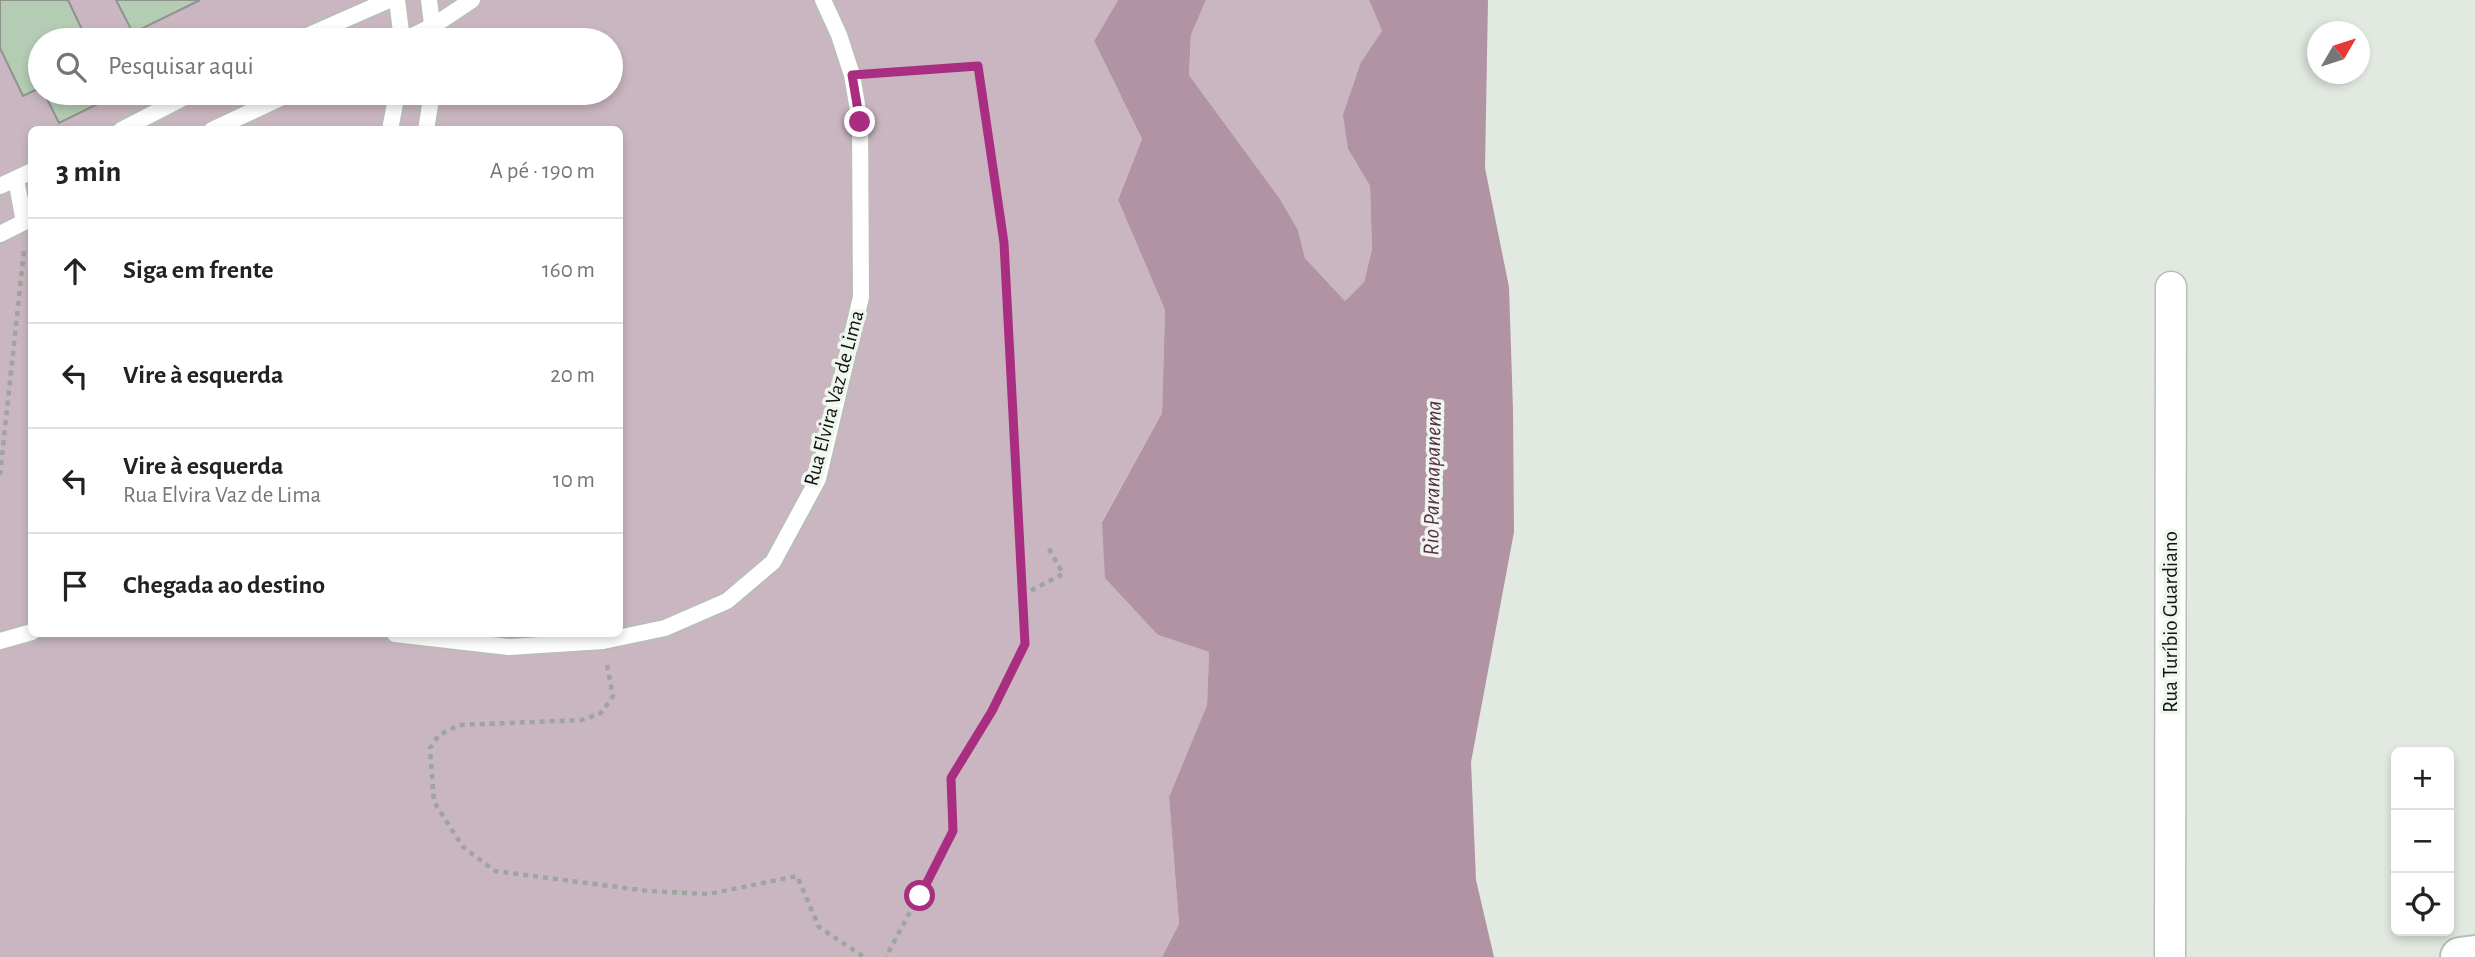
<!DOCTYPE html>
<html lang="pt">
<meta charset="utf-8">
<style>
:root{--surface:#fff;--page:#f6f6f6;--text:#222;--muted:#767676;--line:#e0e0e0}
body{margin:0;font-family:"Alegreya Sans",sans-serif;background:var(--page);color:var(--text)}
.controls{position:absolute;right:21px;bottom:21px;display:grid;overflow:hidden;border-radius:10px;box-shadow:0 4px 10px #0003}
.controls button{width:63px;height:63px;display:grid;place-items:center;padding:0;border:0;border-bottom:2px solid var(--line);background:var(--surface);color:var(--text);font:35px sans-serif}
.compass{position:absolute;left:2307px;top:21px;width:63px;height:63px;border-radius:50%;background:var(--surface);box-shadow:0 4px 10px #0003;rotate:51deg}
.stop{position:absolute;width:21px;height:21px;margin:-16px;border:5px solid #a92e81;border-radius:50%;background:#fff}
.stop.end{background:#a92e81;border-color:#fff;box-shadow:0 2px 7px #0008}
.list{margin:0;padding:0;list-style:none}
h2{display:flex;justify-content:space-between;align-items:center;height:91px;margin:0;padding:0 28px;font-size:30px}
h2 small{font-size:23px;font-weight:400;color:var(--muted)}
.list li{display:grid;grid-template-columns:46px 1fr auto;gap:21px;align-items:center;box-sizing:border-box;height:105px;padding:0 28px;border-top:2px solid var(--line)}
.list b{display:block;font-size:26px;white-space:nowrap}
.list p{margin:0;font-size:23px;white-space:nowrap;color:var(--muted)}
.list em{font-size:23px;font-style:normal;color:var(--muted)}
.icon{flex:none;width:38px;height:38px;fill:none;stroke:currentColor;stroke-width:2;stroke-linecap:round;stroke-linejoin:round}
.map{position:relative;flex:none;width:2475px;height:957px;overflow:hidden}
.search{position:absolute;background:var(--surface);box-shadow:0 4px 10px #0003;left:28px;top:28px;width:595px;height:77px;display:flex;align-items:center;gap:18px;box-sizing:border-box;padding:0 24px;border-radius:38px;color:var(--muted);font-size:26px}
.panel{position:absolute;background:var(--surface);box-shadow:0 4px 10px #0003;left:28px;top:126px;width:595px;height:511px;border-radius:10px}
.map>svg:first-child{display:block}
</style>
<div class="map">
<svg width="2475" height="957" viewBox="0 0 2475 957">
<rect width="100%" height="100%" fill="#e1e9e1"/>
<path fill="#c9b6c1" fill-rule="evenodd" d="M0 0H1118L1094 41 1142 139 1118 200 1165 310 1162 413 1102 521 1158 635 1209 652 1207 705 1169 797 1179 924 1162 957H0ZM40 40H611V93H40ZM32 130H620V634H32Z
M1206 0H1369L1382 31 1361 62 1348 149 1370 186 1372 249 1364 282 1345 301 1305 258 1298 230 1280 199 1189 75 1191 35Z"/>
<path fill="#b193a4" d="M1118 0H1206L1191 35 1189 75 1280 199 1298 230 1305 258 1345 301 1364 282 1372 249 1370 186 1348 149 1343 115 1361 62 1382 31 1369 0H1488L1485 168 1509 287 1513 410 1514 532 1471 762 1476 880 1494 957H1162L1179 924 1169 797 1207 705 1209 652 1158 635 1105 578 1102 522 1162 413 1165 310 1118 200 1142 139 1094 41Z"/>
<path fill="#b3ccb3" stroke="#8d948d" stroke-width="2" d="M0 0H68L87 40H40V88L23 96 0 48Z
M116 0H200L133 33Z
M44 93H113L114 96 59 123Z"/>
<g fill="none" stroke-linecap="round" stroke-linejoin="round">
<defs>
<path id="lane" d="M397 0 402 40
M429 0 434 40
M298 40 389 0
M404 40 433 26 472 0
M121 130 193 93
M212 130 291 93
M390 130 397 93
M426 130 432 93
M16 179 24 222
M0 186 32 171
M0 234 32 218
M395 634 509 647 603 641 665 628 727 601 773 562 818 479 861 297 860 122 852 75 839 35 823 0
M0 641 32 632"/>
<path id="street" d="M2170 957 2171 287"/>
<path id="secondary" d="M2460 957 2475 955"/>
</defs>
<use href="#lane" stroke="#b7bfb7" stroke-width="19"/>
<use href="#street" stroke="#b7bfb7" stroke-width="33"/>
<use href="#secondary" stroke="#b7bfb7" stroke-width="42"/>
<path stroke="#9ea49e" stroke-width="4.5" stroke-dasharray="5 5" stroke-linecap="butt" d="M877 73 978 66 1004 243 1025 644 992 711 951 778 953 831 886 957
M0 475 24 250
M1022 595 1063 574 1047 545
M607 665 613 696 601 713 582 720 459 725 439 735 430 748 434 802 463 847 495 871 648 891 709 894 797 876 819 927 864 957"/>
<use href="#lane" stroke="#fff" stroke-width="16"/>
<use href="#street" stroke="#fff" stroke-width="30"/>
<use href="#secondary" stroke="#fff" stroke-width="38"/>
</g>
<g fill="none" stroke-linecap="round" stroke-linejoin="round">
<path stroke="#a92e81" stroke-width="9" d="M860 122 852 75 978 66 1004 243 1025 644 992 711 951 778 953 831 920 896"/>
</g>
<g text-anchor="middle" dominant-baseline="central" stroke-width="7" stroke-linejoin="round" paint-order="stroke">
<g font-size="21" fill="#101210" stroke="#eef6ee">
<text transform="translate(834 398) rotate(-75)">Rua Elvira Vaz de Lima</text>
<text transform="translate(2170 622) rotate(-90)">Rua Turíbio Guardiano</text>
</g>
<g font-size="23" font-style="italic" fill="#592e48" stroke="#eef6ee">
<text transform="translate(1433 478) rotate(-89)">Rio Paranapanema</text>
</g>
</g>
</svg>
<div class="controls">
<button>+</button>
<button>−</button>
<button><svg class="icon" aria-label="locate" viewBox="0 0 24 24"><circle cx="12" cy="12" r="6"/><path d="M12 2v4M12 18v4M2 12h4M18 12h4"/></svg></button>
</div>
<svg class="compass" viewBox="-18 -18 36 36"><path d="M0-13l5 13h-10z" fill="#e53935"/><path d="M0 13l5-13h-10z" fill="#767676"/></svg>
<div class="stop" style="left:920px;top:896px"></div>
<div class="stop end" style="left:860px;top:122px"></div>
<div class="search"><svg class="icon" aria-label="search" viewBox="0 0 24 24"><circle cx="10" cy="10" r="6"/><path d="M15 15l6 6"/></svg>Pesquisar aqui</div>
<section class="panel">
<h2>3 min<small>A pé · 190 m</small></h2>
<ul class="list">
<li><svg class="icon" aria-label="ahead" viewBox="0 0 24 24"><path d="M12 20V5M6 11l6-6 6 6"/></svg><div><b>Siga em frente</b></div><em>160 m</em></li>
<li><svg class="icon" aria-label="left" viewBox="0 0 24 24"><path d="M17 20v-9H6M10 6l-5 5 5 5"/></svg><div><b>Vire à esquerda</b></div><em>20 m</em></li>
<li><svg class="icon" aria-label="left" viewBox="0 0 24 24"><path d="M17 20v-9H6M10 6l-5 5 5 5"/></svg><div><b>Vire à esquerda</b><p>Rua Elvira Vaz de Lima</p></div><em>10 m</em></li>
<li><svg class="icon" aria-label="arrive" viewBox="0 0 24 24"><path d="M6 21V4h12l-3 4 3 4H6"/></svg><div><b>Chegada ao destino</b></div></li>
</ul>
</section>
</div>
